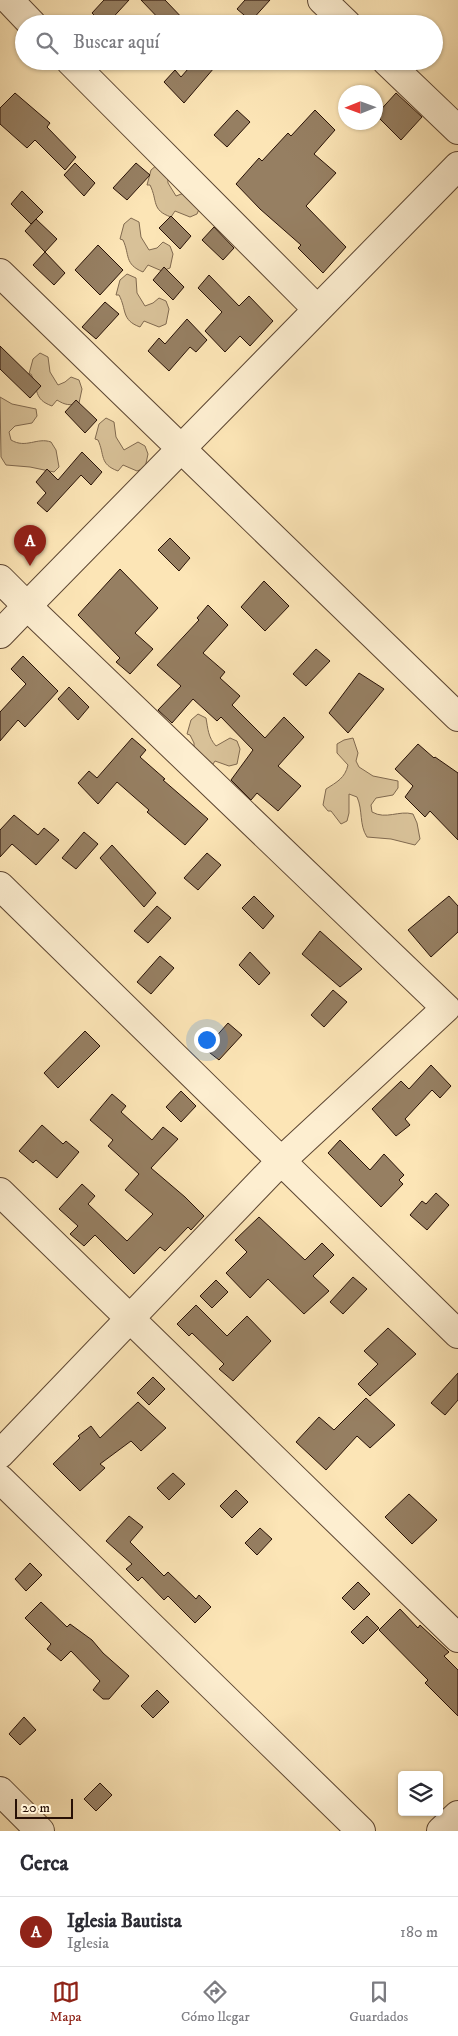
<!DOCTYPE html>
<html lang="es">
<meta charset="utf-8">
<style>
:root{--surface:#fff;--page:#f2f2f3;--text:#2b2b33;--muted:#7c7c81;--line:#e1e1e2;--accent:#8f2418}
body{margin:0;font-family:"IM FELL DW Pica",serif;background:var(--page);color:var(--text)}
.controls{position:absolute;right:15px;bottom:15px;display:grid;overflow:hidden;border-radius:5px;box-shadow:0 1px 4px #0004}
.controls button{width:45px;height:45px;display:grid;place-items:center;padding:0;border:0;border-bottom:1px solid var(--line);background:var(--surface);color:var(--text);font:25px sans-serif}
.compass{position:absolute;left:338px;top:85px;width:45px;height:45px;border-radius:50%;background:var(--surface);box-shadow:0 1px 4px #0004;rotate:269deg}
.scale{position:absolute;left:15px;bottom:12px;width:58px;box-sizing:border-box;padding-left:5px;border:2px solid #281106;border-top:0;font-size:14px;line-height:18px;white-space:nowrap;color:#281106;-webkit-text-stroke:4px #fdeed0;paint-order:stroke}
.you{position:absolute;left:206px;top:1039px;width:18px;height:18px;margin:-12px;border:4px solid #fff;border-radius:50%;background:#1a73e8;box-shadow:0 0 0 8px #1a73e833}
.badge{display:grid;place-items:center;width:32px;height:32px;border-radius:50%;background:var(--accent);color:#fff;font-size:16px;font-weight:700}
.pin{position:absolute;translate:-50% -41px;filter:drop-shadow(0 1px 2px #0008)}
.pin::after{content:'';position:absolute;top:26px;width:18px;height:15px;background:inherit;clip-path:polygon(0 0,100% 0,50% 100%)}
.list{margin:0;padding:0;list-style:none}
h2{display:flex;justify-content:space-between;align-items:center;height:65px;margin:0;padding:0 20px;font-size:21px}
h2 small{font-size:16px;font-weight:400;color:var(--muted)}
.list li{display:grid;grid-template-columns:32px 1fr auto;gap:15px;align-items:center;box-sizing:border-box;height:70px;padding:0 20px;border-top:1px solid var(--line)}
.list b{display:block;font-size:19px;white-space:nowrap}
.list p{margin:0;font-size:16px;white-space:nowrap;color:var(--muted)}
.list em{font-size:16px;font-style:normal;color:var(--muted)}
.icon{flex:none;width:28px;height:28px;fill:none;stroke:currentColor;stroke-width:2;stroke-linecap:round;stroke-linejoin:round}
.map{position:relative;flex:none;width:458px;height:1831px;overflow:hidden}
.search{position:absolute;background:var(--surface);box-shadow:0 1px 4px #0004;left:15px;right:15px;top:15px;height:55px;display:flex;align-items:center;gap:12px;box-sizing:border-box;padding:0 18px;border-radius:28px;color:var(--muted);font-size:19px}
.sheet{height:135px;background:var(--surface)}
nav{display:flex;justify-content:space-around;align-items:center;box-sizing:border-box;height:70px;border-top:1px solid var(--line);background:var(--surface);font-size:14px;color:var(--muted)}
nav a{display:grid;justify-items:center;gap:2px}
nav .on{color:var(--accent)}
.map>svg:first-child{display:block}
</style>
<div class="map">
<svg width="458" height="1831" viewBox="0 0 458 1831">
<rect width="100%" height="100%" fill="#fce5b6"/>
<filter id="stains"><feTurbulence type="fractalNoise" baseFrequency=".004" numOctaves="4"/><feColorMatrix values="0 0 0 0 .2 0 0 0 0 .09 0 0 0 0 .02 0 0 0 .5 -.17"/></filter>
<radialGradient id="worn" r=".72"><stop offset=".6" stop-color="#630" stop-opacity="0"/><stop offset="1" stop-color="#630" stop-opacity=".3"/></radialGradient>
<path fill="#d8c198" stroke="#80694f" d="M158 164 167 168 168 183 176 196 184 193 200 207 197 214 190 217 175 211 171 217C151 210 158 201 150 185H147L151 170Z
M131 218 139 222 141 237 149 250 157 248 163 242 170 246 173 254 170 268 162 271 148 265 143 272C124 264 130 255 123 240L120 239 124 224Z
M127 274 136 278 137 293 145 306 153 303 159 298 166 301 169 309 166 324 159 327 144 321 140 327C121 320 127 310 119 295H116L120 280Z
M40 353 48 357 50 372 58 385 65 382 71 377 79 380 82 389 79 403C70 406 65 405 57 400L52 406C33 399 39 390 31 374H29L33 359Z
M0 397 12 404 36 409 37 416 32 423 15 426 9 432 11 440C26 449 37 437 51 442L56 450 59 467 54 472 30 467 6 465 1 457Z
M106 418 114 422 116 437 124 450 138 442 145 446 148 454 145 468 137 471 123 465 118 471C99 464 105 455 98 440L95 439 99 424Z
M198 714 206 718C208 729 208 737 216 746L230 738 237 741 240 749 237 764 229 766 215 761 211 767 194 751V743L190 735 187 734 191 720Z
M353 738 358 753 356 761 359 767 373 776 398 781V788L393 795 376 798 371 805 372 812C386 820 399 810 413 814L417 823 420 839 415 845 391 839 367 837C359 825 363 810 357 797L349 794V813L347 821 341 824 331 811H328L323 805 326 789C337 782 345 778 348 765L337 753V744L344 740Z"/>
<path fill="#967f62" stroke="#281106" d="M104 0H129L107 24H103L92 13Z
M141 0H165L188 24H164Z
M245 0H270L251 21 237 9Z
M195 61H220L184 103 164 82 175 70 181 77Z
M15 93 50 123 47 127 76 157 65 170 35 140 27 148 0 124V108Z
M396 93 422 117 401 140 376 115Z
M237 110 250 122 227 147 214 135Z
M315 110 335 130 314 154 336 173 306 206 346 247 323 273 298 248 301 245 260 209 236 184 259 158 262 161 288 133 291 136Z
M75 163 95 183 84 196 64 175Z
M136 163 150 175 127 200 113 188Z
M22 191 43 212 31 224 11 204Z
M171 216 191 236 180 249 159 228Z
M36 219 57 239 45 252 25 231Z
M214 227 234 248 223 260 202 240Z
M98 245 123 270 100 295 75 270Z
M45 252 65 273 54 285 33 265Z
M164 267 184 287 173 300 153 280Z
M209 275 239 306 249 296 273 321 250 346 240 336 225 352 205 331 222 312 198 288Z
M105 302 119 314 96 339 82 327Z
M187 319 207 340 196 352 190 347 169 371 148 351 159 338 165 344Z
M0 346 41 386 30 398 0 369Z
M76 400 97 420 85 433 65 412Z
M82 452 102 472 91 485 81 475 47 512 37 503 46 493 36 482 47 469 58 480Z
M170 538 190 558 179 571 158 550Z
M120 569 158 608 135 633 153 649 130 674 116 662 120 658 78 615Z
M264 581 289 606 265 631 241 607Z
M208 605 228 625 203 653 225 672 220 678 240 696 232 705 265 738 284 717 304 737 278 766 301 786 278 811 257 793 251 800 231 780 253 750 221 717 217 721 193 699 172 723 158 710 181 686 157 665 199 620 197 618Z
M316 649 330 661 306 686 293 674Z
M23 656 58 691 25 727 18 720 0 741V712L26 684 11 669Z
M359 673 384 689 348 733 329 713Z
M69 687 89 707 78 720 58 699Z
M132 738 146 750 140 757 165 779 163 780 208 819 185 845 147 812 149 810 117 782 98 804 78 783 89 771 97 778Z
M418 744 434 758 435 757 458 773V840L430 811 425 817 405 797 413 786 395 769Z
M14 815 38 835 44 828 59 840 36 865 12 844 0 857V830Z
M84 832 98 844 76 869 62 858Z
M112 845 156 893 144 907 100 858Z
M207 853 221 865 198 890 184 878Z
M254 896 274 916 263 929 242 908Z
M449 896 458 906V932L431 957 408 930Z
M157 906 171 918 148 943 134 931Z
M320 931 362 969 340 987 302 954Z
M250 952 270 973 259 985 239 965Z
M160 956 174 968 151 994 137 982Z
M333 990 347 1002 324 1027 311 1015Z
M228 1023 242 1035 219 1060 205 1049Z
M85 1031 100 1046 58 1088 44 1073Z
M431 1065 451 1086 440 1098 432 1090 405 1119 410 1125 396 1136 372 1109 401 1081 409 1089Z
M181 1091 196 1106 181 1122 166 1107Z
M112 1094 126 1106 121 1112 152 1140 163 1127 178 1139 151 1168 185 1197 204 1216 191 1230 188 1227 165 1251 160 1247 134 1274 95 1235 84 1246 70 1234 78 1226 59 1209 82 1184 95 1196 88 1204 127 1241 153 1214 125 1190 139 1174 108 1146 113 1140 90 1120Z
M42 1125 63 1144 66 1141 79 1152 57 1178 36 1160 33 1163 19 1151Z
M340 1140 370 1170 384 1154 404 1175 399 1180 403 1184 381 1207 328 1153Z
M436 1193 449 1205 427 1230 410 1215 422 1201 426 1204Z
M259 1217 305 1260 322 1243 334 1255 313 1276 329 1291 304 1314 268 1279 250 1298 226 1273 247 1252 235 1240Z
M353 1277 367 1289 343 1314 330 1302Z
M216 1280 228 1292 212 1308 200 1296Z
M196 1305 227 1336 247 1316 271 1341 233 1381 219 1369 224 1364 192 1333 189 1336 177 1324Z
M388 1328 416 1354 370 1396 358 1384 378 1364 364 1351Z
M458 1373V1400L445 1415 431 1403Z
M153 1377 165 1389 149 1405 137 1393Z
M366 1398 395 1425 370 1448 357 1436 326 1470 296 1442 319 1417 334 1430Z
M138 1402 166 1428 141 1451 131 1441 100 1464 105 1468 80 1491 53 1464 80 1438 78 1436 91 1426 100 1438Z
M173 1473 185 1484 169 1500 157 1488Z
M236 1490 248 1502 232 1518 220 1506Z
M409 1494 437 1520 412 1544 385 1517Z
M129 1516 143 1527 130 1542 164 1576 168 1572 196 1599 199 1595 211 1607 195 1623 168 1596 164 1600 142 1577 138 1581 126 1569 132 1564 106 1541Z
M260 1528 272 1539 257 1555 245 1543Z
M30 1563 42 1575 26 1591 15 1579Z
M358 1582 370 1594 354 1610 342 1598Z
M41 1602 67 1627 70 1624 92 1640 103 1653 129 1676 109 1699H103L93 1690 100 1681 71 1651 61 1661 47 1649 51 1644 25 1618Z
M400 1609 418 1628 420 1625 449 1652 444 1656 458 1670V1716L425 1683 428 1680 379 1630Z
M367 1616 379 1628 363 1644 351 1632Z
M157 1690 169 1702 153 1718 141 1706Z
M24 1717 36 1730 20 1745 9 1734Z
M100 1783 112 1795 96 1811 84 1799Z"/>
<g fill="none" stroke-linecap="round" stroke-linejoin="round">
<defs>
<path id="minor" d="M9 0 32 24
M322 0 347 24
M70 61 317 309
M386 61 458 130
M0 273 458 717
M0 579 27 606 0 634
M0 886 458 1334
M0 1192 458 1638
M0 1454 280 1162 446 1008 27 606 458 166
M0 1479 361 1831
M0 1791 40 1831
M441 1831 458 1815"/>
</defs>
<use href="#minor" stroke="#5d4632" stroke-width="30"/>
<use href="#minor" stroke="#fdeed0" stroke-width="28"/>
</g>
<rect width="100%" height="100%" filter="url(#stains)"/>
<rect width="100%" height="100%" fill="url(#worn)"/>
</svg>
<div class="controls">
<button><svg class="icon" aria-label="layers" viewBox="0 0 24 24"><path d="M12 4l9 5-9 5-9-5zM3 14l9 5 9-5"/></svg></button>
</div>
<svg class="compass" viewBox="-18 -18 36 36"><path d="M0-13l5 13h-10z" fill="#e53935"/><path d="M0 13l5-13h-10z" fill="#7c7c81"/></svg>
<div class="scale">20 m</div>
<div class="you"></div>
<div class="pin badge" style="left:30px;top:566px">A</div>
<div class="search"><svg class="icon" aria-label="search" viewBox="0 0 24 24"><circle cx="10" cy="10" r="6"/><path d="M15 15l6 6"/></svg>Buscar aquí</div>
</div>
<section class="sheet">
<h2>Cerca<small></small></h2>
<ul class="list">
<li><span class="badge">A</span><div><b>Iglesia Bautista</b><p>Iglesia</p></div><em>180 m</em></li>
</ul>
</section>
<nav>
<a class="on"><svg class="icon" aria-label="map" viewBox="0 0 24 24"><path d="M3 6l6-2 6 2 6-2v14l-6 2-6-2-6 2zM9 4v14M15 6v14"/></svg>Mapa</a>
<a><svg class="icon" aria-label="directions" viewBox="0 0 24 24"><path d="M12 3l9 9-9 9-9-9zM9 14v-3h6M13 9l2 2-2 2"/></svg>Cómo llegar</a>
<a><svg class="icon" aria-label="saved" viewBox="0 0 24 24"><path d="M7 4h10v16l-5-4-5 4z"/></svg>Guardados</a>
</nav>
